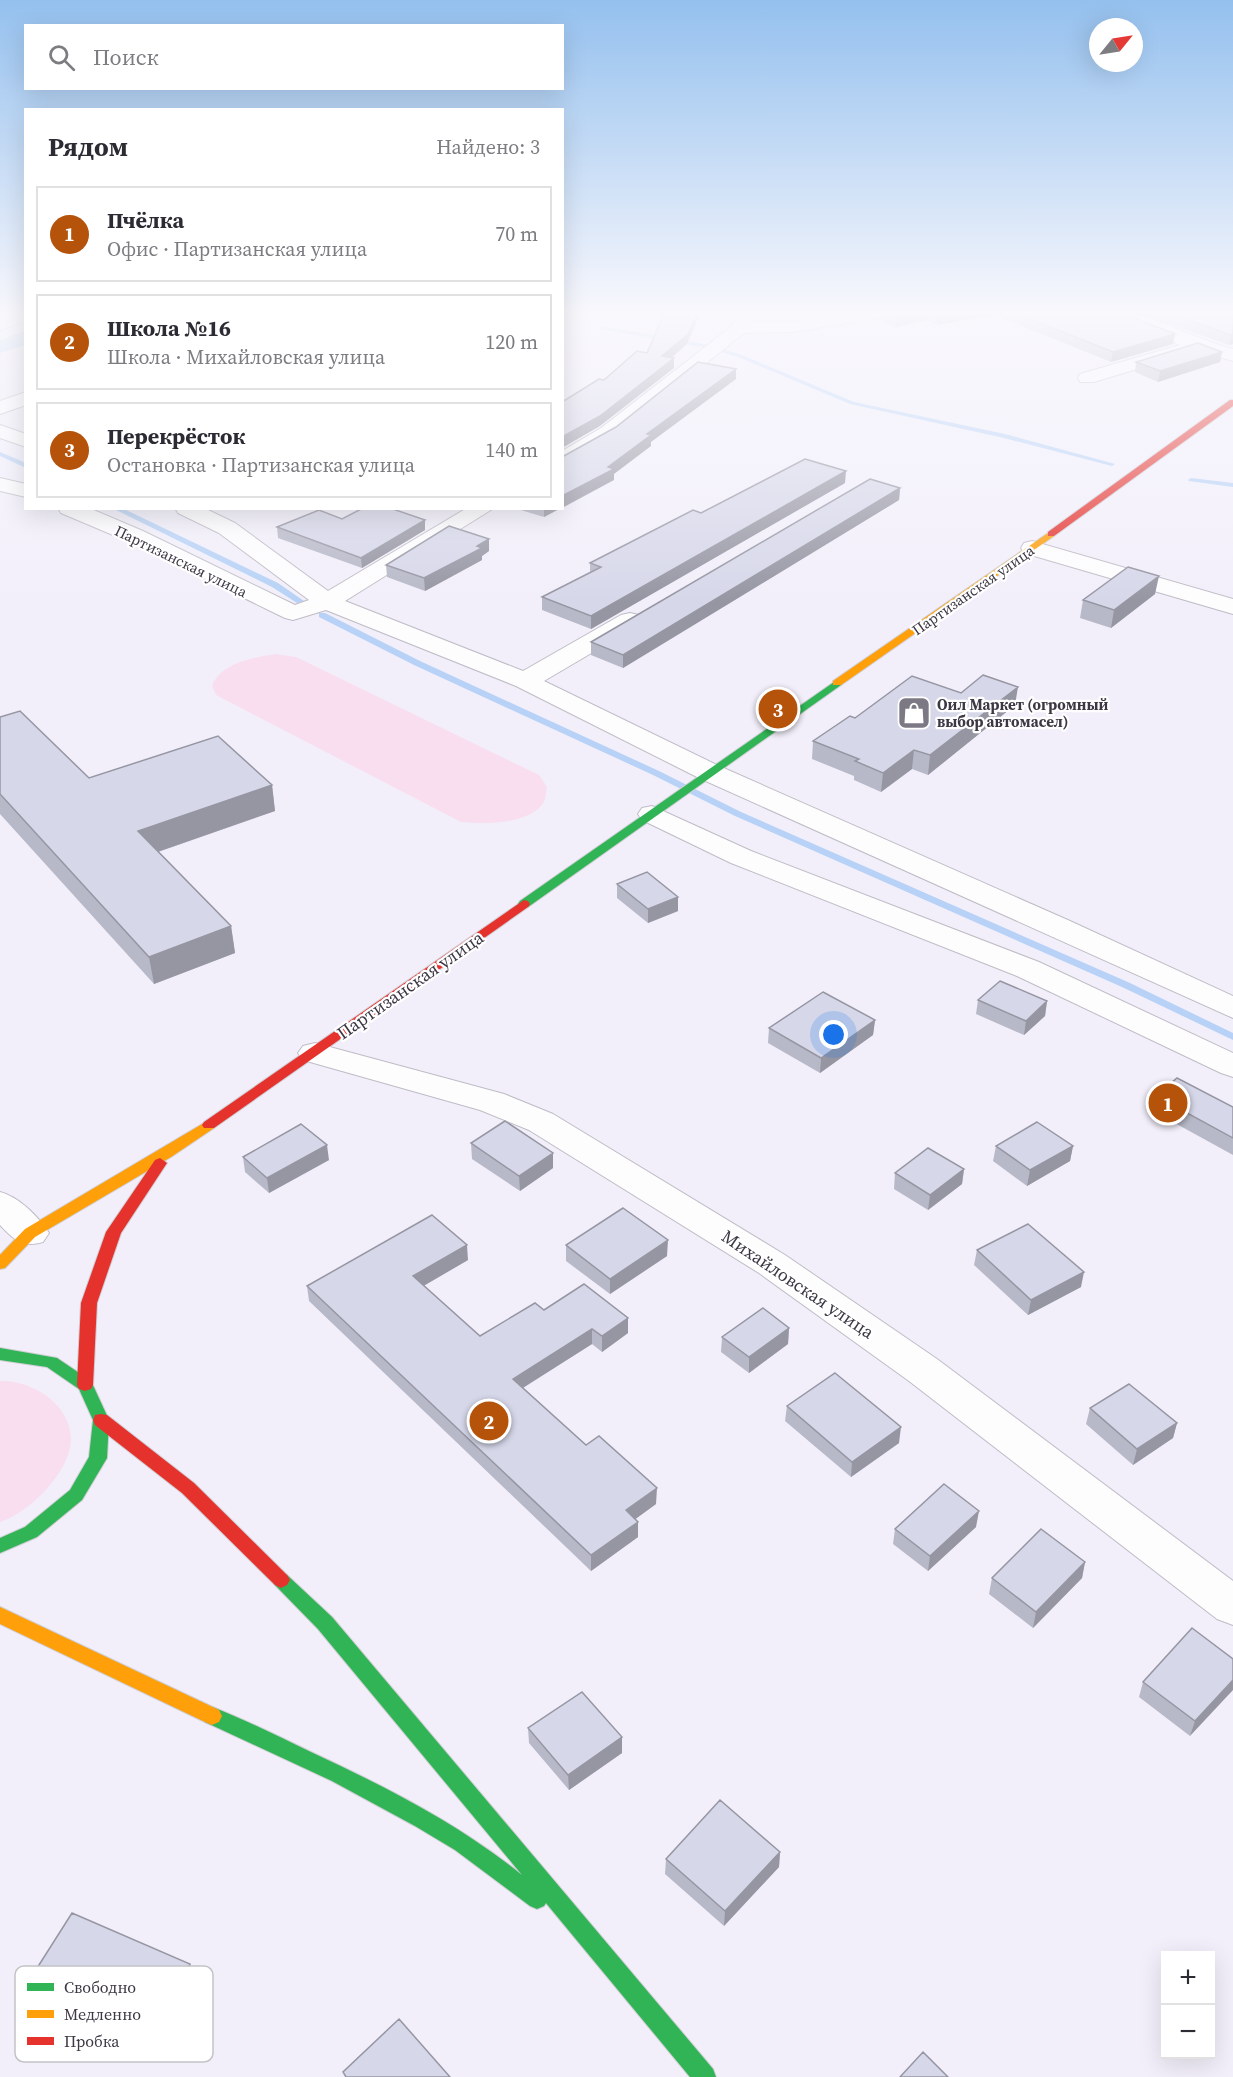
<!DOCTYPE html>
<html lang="ru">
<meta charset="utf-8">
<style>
:root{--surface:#fff;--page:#f2f2f3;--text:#2b2b33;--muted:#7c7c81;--line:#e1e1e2;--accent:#b45309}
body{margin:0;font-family:"Source Serif 4",serif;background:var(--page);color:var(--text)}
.controls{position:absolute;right:18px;bottom:18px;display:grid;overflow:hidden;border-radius:0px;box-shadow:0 6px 24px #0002}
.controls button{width:54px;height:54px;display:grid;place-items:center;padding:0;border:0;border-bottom:2px solid var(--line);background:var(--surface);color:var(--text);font:30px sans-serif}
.compass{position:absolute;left:1089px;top:18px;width:54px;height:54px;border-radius:50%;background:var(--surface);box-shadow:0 6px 24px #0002;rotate:60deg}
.you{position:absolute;left:834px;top:1035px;width:21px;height:21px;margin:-15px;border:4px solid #fff;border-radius:50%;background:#1a73e8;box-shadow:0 0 0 9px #1a73e833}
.badge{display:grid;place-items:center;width:39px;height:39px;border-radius:50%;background:var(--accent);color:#fff;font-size:20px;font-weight:700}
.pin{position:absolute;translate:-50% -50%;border:3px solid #fff;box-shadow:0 2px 6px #0006}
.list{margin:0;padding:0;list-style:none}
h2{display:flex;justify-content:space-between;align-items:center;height:78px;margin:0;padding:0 24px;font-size:26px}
h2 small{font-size:20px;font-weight:400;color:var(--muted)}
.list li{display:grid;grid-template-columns:39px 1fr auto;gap:18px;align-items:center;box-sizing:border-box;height:96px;margin:0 12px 12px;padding:0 12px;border:2px solid var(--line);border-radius:0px}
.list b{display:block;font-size:22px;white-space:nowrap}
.list p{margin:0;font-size:20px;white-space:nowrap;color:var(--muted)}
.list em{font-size:20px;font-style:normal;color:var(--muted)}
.icon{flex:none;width:33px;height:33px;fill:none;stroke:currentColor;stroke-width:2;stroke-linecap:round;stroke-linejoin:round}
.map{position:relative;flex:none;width:1233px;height:2077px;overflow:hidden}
.search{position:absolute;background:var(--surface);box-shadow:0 6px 24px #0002;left:24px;top:24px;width:540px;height:66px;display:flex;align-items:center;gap:15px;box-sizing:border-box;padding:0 21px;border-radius:0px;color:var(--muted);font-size:22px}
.panel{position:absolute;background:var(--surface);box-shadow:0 6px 24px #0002;left:24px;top:108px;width:540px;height:402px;border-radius:0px}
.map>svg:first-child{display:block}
</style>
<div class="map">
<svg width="1233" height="2077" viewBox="0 0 1233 2077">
<rect width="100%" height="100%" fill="#f2effa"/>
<path fill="#f9def0" d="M275 654 296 657 539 775 547 787C546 791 546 798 544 802 530 825 484 824 461 822L216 695 212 686C221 663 252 658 275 654Z
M0 1381C33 1380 72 1405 71 1441 69 1473 29 1513 0 1522Z"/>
<path fill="#b7d2f6" d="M25 331V345L0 353V340Z"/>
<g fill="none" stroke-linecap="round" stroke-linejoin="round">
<path fill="#b7d2f6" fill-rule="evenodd" d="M601 326 710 345 742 355 854 402 1005 434 1115 464 1112 466 1004 438 850 404 738 357 707 348 599 329 598 328Z
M0 452 26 463V468L0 456Z
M1191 478 1233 483V487L1189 481 1188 480Z
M112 508H122L278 583 304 601 297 603 272 587Z
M319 613H325L420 661 659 771 741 812 1130 983 1233 1033V1040L1122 987 735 816 653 775 414 665 319 617Z"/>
<defs>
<path id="street" d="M19 312H26V321L0 330V319Z
M737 312H753L751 322H794L854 312H892L883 317 794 332 744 333 615 436 562 466V451L601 428 732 326Z
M1108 312C1151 312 1191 338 1233 349V361L1188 348 1186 354 1094 382H1080L1078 378 1080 374 1180 345 1110 316Z
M26 392V405L0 414V401Z
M0 425 26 434V447L0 438Z
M0 478 26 484V497L0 491Z
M58 508H89L143 531 295 605 309 600 219 533 178 513 175 508H204L235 523 328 591 467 508H494L345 601 523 671 621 615 630 613 639 615 642 620 639 625 544 681 719 766 1070 921 1233 996V1018L699 778 516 686 326 610 293 620 285 618 127 541 61 513Z
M1032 541 1233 599V614L1024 553 1021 548 1024 543Z
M652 806 751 851 1039 962 1233 1053V1077L1221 1073 1017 976 731 863 642 820 638 814 642 808Z
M315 1043 504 1094 553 1114 785 1255 937 1359 1233 1581V1625L1217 1619 909 1381 759 1273 529 1130 480 1110 303 1060 298 1053 303 1046Z
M0 1192C19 1197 38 1216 49 1233L43 1242C22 1248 14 1240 0 1225Z"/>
<path id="fast" d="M837 680 842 683 841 685 528 907H520L518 904 520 901Z
M0 1348 57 1358 91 1381 109 1420 107 1458 82 1500 37 1537 0 1553V1538L25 1527 70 1490 89 1457 93 1420 79 1389 47 1367 0 1360Z
M281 1572 287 1575 332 1617 713 2069 716 2077H690L546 1903 544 1906 537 1909 530 1906 455 1850 415 1826 332 1781 205 1722 202 1716 205 1710 212 1707C246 1720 280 1737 313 1753 386 1787 459 1824 522 1875L318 1629 275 1585 272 1580 275 1575Z"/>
<path id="slow" d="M1051 531 1054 532V536L841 685H833V681Z
M209 1120 214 1122 216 1125 214 1128 171 1157 35 1237 5 1268 0 1269V1255L25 1229Z
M0 1607 219 1710 222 1716 219 1722 212 1725 205 1722 0 1624Z"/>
<path id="jam" d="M1230 400H1233V406L1054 536H1048V532Z
M524 900 528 901 530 904 528 907 214 1128H204L202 1125 204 1122Z
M160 1158 167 1163 121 1233 97 1303 93 1385 91 1389 85 1391 79 1389 77 1385 81 1303 106 1232 155 1160Z
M101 1414 107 1415 194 1483 287 1575 290 1580 287 1585 281 1588 275 1585 182 1493 95 1425 93 1420 95 1415Z"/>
</defs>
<use href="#street" stroke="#bfbcc6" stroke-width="2"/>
<use href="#fast" stroke="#cfced4" stroke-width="2"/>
<use href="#slow" stroke="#cfced4" stroke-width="2"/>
<use href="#jam" stroke="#cfced4" stroke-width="2"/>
<use href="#street" fill="#fdfdfe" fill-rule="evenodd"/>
<use href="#fast" fill="#30b455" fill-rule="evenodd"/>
<use href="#slow" fill="#ff9f0a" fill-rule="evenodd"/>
<use href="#jam" fill="#e5322d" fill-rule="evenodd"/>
</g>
<path fill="#b8b9c8" d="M880 312H1233V344L1229 345 1156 319 1120 312 1175 334 1173 344 1111 362 995 315 937 325 927 320 896 327 879 320Z
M1222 352 1220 362 1158 382 1135 372 1136 362Z
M845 483 591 629 542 610V597L590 572V563L701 513Z
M900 488 899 500 623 668 591 655V642Z
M514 508H561L544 517Z
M342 519 425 530 362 568 278 538 277 527Z
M489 551 482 556V560L425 591 387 577 386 565Z
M1155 594 1111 628 1080 618 1083 600Z
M961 693 1015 705 928 775 912 769 881 792 854 780V776L812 759 813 741 855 718Z
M0 717 89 778 272 785 275 811 158 852 231 926 235 953 154 984 0 814Z
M617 884 678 911 648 923 617 898Z
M978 1000 1047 1001 1045 1016 1024 1035 976 1014Z
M875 1020 873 1035 820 1073 768 1043 769 1028Z
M1156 1096 1233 1107V1155L1153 1111Z
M471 1143 553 1168 520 1191 472 1159Z
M996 1146H1073L1070 1161 1027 1186 993 1161Z
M243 1157 329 1160 269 1193 245 1172Z
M964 1169 962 1184 928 1210 894 1189 895 1173Z
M566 1245 667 1256 610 1294 566 1261Z
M977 1250 1081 1287 1028 1315 974 1265Z
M468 1260 424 1285 480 1336 544 1310 628 1333 602 1352 592 1344 523 1388 586 1445 656 1504 635 1519 638 1522V1537L591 1571 309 1301 307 1286Z
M789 1328 788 1344 749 1373 721 1352 722 1337Z
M787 1406 899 1443 851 1477 785 1421Z
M1090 1408 1177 1423 1173 1438 1133 1465 1086 1424Z
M976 1527 928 1571 893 1544 895 1529Z
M1085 1562 1082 1578 1033 1628 989 1594 992 1578Z
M1233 1659 1190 1736 1139 1697 1143 1682Z
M528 1728 622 1737V1753L569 1790 529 1743Z
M780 1852 779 1867 724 1926 665 1874 666 1859Z
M190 1964 194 1979 148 2055 30 2002 25 1987Z"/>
<path fill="#9696a3" d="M698 312H701L687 344 662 366V356Z
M923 312H927V320L896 327V317Z
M960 312H996L995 315 937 325 938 315Z
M1233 331V344L1229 345 1231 335Z
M1175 334 1173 344 1111 362 1113 352Z
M1222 352 1220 362 1158 382 1160 371Z
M674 358V368L600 426 562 448V437Z
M736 369V379L651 442V446L614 474V480L562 508V496L608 467 647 434Z
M846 471 845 483 591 629V616Z
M900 488 899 500 623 668V655Z
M544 508H561L544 517Z
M425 520V530L362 568 361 558Z
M489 539V551L482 556V560L425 591 424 578Z
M1159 576 1155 594 1111 628 1114 610Z
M1018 687 1015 705 928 775 930 755Z
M914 750 912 769 881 792 883 773Z
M272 785 275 811 143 857 138 831Z
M678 897V911L648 923V909Z
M231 926 235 953 154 984 149 957Z
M1047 1001 1045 1016 1024 1035 1026 1021Z
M875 1020 873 1035 820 1073 821 1058Z
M327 1145 329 1160 269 1193 267 1178Z
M1073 1146 1070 1161 1027 1186 1030 1170Z
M553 1153V1168L520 1191 519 1176Z
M964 1169 962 1184 928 1210 930 1195Z
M668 1240 667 1256 610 1294V1279Z
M467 1245 468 1260 415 1291 413 1276Z
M1084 1272 1081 1287 1028 1315 1031 1300Z
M628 1318V1333L602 1352V1336Z
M789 1328 788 1344 749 1373V1357Z
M592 1329V1344L513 1394V1379Z
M1177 1423 1173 1438 1133 1465 1137 1449Z
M901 1427 899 1443 851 1477 852 1462Z
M657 1488 656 1504 626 1526V1510Z
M979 1511 976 1527 928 1571 930 1556Z
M638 1522V1537L591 1571V1555Z
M1085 1562 1082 1578 1033 1628 1036 1612Z
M1233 1680V1690L1190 1736 1195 1721Z
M622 1737V1753L569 1790 568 1775Z
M780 1852 779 1867 724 1926 725 1911Z
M190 1964 194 1979 148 2055 144 2041Z"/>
<path fill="#d6d7e9" stroke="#9696a3" stroke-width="1.5" d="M665 312H698L688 334 662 356 674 358 600 416 562 437V402L599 379 604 380 637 351 647 353Z
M883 312H923L896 317Z
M930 312H960L938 315Z
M1013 312H1119L1175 334 1113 352Z
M1165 312H1233V331H1232L1233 335H1231Z
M1198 343 1222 352 1160 371 1136 362Z
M698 362 736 369 647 434 651 435 608 467 614 469 562 496V457L616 427Z
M805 459 846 471 591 616 542 597 601 567 590 563 693 510 701 513Z
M870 479 900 488 623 655 591 642Z
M363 508H390L425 520 361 558 277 527 319 510 342 519Z
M449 526 489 539 477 546 482 548 424 578 386 565Z
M1128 567 1159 576 1114 610 1083 600Z
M983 675 1018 687 930 755 914 750 883 773 855 761 859 759 813 741 850 716 855 718 912 676 961 693Z
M20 711 89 778 218 736 272 785 138 831 231 926 149 957 0 794V717Z
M647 872 678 897 648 909 617 884Z
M1000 981 1047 1001 1026 1021 978 1000Z
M823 992 875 1020 821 1058 769 1028Z
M1177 1078 1233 1107V1138L1156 1096Z
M505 1121 553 1153 519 1176 471 1143Z
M1037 1122 1073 1146 1030 1170 996 1146Z
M301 1124 327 1145 267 1178 243 1157Z
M928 1148 964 1169 930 1195 895 1173Z
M623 1208 668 1240 610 1279 566 1245Z
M432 1215 467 1245 413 1276 480 1336 535 1303 544 1310 584 1284 628 1318 602 1336 592 1329 513 1379 586 1445 599 1436 657 1488 626 1510 638 1522 591 1555 307 1286Z
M1028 1224 1084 1272 1031 1300 977 1250Z
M763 1308 789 1328 749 1357 722 1337Z
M835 1373 901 1427 852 1462 787 1406Z
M1129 1384 1177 1423 1137 1449 1090 1408Z
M944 1484 979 1511 930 1556 895 1529Z
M1041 1529 1085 1562 1036 1612 992 1578Z
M1192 1628 1233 1659V1680L1195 1721 1143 1682Z
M582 1692 622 1737 568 1775 528 1728Z
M720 1800 780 1852 725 1911 666 1859Z
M72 1913 190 1964 144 2041 25 1987Z
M399 2019 450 2077H346L343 2072Z
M923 2052 948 2077H900Z"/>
<linearGradient id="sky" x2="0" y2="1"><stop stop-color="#94c0ee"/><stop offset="0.52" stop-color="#f9f8fd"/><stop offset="1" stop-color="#f9f8fd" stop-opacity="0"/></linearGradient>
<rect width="1233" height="602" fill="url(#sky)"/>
<defs>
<symbol id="shop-square" viewBox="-11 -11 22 22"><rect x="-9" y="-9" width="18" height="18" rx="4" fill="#7c7884" stroke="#fff"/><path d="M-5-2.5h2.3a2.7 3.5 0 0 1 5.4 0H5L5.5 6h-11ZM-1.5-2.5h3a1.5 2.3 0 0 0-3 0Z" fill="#fff"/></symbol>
</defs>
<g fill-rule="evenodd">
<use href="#shop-square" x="895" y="694" width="38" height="38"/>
</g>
<g text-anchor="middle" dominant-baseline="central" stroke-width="4.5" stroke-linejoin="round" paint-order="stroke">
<g font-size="15" fill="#3c3844" stroke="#fff">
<text transform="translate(181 561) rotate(26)">Партизанская улица</text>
<text transform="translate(973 590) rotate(-35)">Партизанская улица</text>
</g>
<g font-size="15" font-weight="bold" fill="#3c3844" stroke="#fff" text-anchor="start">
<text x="937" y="704">Оил Маркет (огромный<tspan x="937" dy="17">выбор автомасел)</tspan></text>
</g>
<g font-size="18" fill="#3c3844" stroke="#fff">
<text transform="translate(410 985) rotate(-35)">Партизанская улица</text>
<text transform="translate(798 1284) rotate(34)">Михайловская улица</text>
</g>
</g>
<rect x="15" y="1966" width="198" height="96" rx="9" fill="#fff" stroke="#c4c3c7" stroke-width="1.5"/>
<rect x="27" y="1983" width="27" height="8" fill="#30b455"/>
<rect x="27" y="2010" width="27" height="8" fill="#ff9f0a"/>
<rect x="27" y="2037" width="27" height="8" fill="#e5322d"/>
<g font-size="16" fill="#3c3844">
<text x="64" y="1993">Свободно</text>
<text x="64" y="2020">Медленно</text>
<text x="64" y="2047">Пробка</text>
</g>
</svg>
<div class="controls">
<button>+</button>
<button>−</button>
</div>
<svg class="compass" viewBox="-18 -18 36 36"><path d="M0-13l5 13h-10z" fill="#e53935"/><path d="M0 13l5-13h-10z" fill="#7c7c81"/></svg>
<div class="you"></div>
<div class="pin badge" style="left:1168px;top:1103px">1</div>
<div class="pin badge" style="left:489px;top:1421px">2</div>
<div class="pin badge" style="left:778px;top:709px">3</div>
<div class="search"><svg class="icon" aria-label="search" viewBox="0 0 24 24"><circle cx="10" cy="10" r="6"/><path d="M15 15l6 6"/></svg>Поиск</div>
<section class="panel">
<h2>Рядом<small>Найдено: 3</small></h2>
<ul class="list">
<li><span class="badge">1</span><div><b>Пчёлка</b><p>Офис · Партизанская улица</p></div><em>70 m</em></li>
<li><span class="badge">2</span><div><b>Школа №16</b><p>Школа · Михайловская улица</p></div><em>120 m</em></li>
<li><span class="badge">3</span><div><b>Перекрёсток</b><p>Остановка · Партизанская улица</p></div><em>140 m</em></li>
</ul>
</section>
</div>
